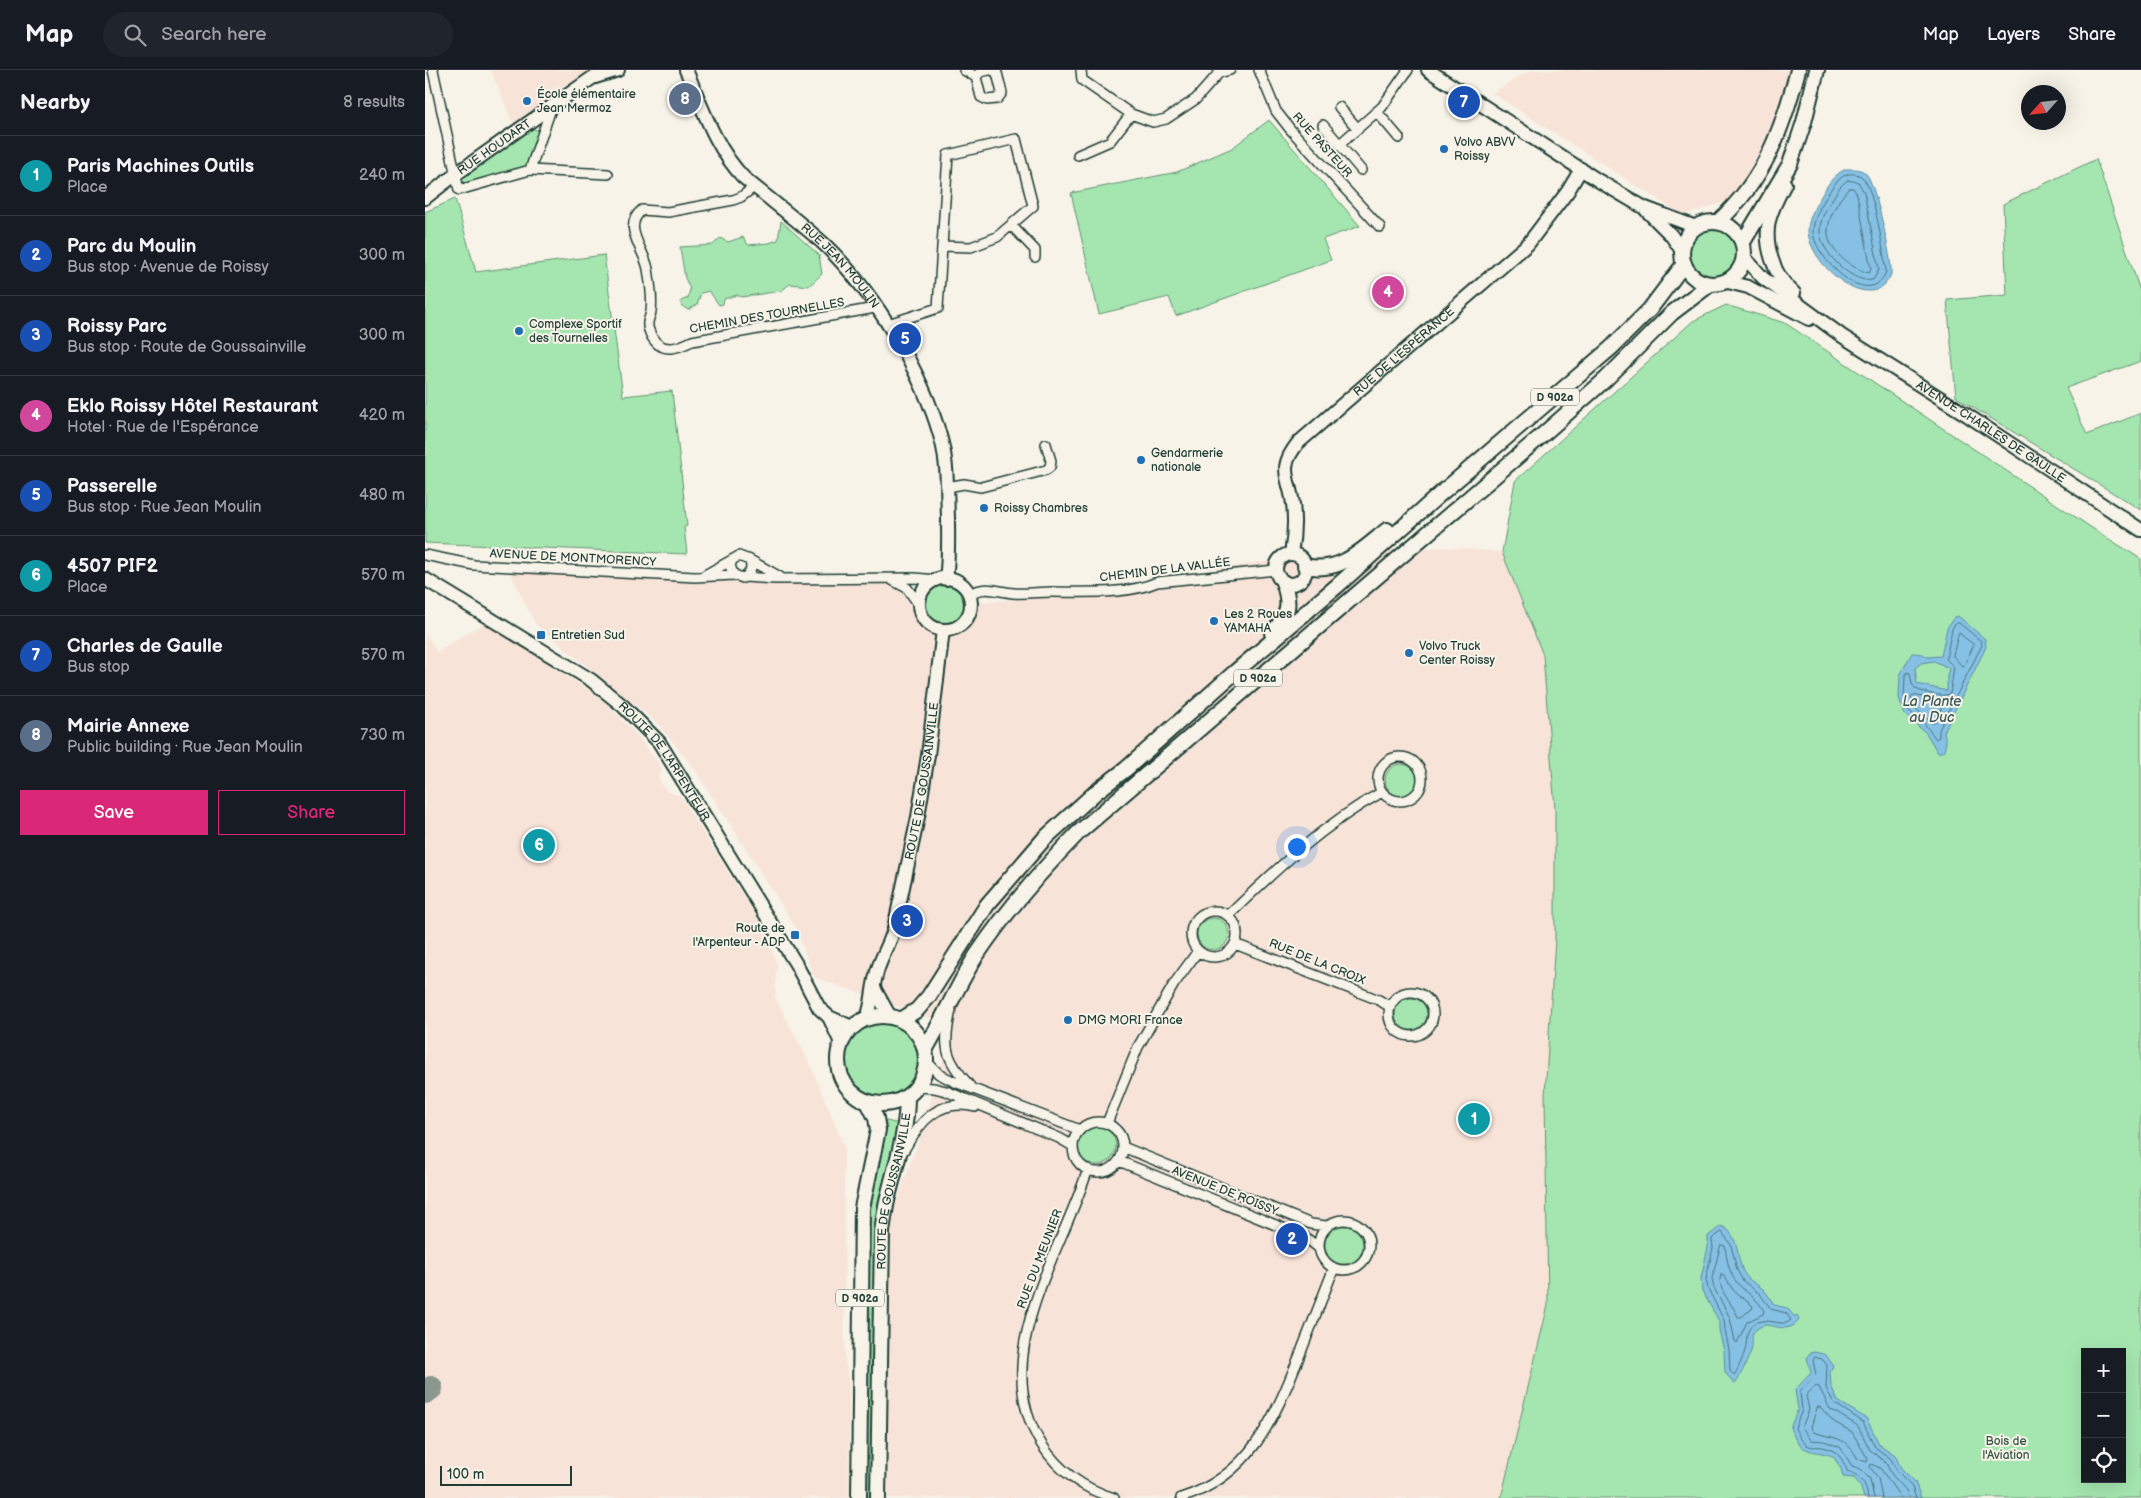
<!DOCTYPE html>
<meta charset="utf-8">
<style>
:root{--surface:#171b24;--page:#20242c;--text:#f1f3f6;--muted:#9ea1a6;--line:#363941;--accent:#db2777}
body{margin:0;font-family:"Balsamiq Sans",sans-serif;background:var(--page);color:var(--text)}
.controls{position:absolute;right:15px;bottom:15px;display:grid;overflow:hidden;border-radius:0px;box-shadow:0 5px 20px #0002}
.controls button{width:45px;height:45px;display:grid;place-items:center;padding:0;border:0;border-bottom:1px solid var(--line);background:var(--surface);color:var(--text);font:25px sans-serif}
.compass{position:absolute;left:1596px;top:15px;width:45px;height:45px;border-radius:50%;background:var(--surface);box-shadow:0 5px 20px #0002;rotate:243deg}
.scale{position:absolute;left:15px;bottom:12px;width:132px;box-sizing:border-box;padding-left:5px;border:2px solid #1f3d34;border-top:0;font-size:14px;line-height:18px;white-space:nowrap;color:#1f3d34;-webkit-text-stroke:4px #f7f3e8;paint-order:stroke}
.you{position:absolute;left:871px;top:776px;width:18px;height:18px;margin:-12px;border:4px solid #fff;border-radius:50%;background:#1a73e8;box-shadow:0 0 0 8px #1a73e833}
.badge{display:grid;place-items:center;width:32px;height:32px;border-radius:50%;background:var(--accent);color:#fff;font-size:16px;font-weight:700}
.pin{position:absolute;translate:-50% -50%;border:2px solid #fff;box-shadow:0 1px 5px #0006}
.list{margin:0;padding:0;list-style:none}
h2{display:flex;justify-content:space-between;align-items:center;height:65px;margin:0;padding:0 20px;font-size:21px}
h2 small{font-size:16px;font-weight:400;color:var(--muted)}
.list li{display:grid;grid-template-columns:32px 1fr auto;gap:15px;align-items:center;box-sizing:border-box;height:80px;padding:0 20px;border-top:1px solid var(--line)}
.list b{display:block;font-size:19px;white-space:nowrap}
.list p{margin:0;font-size:16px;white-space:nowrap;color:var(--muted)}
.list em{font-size:16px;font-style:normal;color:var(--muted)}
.actions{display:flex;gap:10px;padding:15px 20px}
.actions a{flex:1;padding:11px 0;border:1px solid var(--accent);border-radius:0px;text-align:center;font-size:18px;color:var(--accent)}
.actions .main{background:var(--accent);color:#fff}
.icon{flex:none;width:28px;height:28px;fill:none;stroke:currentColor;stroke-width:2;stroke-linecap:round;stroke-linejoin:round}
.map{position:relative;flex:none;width:1716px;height:1428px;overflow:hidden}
header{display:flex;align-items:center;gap:30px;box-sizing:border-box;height:70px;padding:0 25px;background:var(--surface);border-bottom:1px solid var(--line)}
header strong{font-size:24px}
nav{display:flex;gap:28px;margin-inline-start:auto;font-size:18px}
.search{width:350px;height:45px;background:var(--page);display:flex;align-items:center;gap:12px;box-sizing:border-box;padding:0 18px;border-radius:28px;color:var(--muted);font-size:19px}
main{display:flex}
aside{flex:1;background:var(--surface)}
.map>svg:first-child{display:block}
</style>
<header>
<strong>Map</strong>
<div class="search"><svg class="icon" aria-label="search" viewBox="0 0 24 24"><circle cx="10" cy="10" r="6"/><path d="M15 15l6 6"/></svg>Search here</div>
<nav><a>Map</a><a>Layers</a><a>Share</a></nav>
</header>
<main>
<aside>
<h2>Nearby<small>8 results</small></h2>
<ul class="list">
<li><span class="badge" style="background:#0f9aa8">1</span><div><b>Paris Machines Outils</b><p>Place</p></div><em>240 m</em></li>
<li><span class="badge" style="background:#1a4fb4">2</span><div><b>Parc du Moulin</b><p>Bus stop · Avenue de Roissy</p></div><em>300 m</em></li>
<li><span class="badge" style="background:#1a4fb4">3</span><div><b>Roissy Parc</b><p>Bus stop · Route de Goussainville</p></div><em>300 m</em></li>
<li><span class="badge" style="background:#d1479c">4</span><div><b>Eklo Roissy Hôtel Restaurant</b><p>Hotel · Rue de l'Espérance</p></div><em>420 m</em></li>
<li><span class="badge" style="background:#1a4fb4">5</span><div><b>Passerelle</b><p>Bus stop · Rue Jean Moulin</p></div><em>480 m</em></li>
<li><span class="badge" style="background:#0f9aa8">6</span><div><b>4507 PIF2</b><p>Place</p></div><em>570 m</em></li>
<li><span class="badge" style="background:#1a4fb4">7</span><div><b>Charles de Gaulle</b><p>Bus stop</p></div><em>570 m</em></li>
<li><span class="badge" style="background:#5c6f8a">8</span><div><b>Mairie Annexe</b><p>Public building · Rue Jean Moulin</p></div><em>730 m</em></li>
</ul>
<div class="actions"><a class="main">Save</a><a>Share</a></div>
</aside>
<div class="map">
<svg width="1716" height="1428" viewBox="0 0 1716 1428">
<rect width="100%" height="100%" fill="#f7f3e8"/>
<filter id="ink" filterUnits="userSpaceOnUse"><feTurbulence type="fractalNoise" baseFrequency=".02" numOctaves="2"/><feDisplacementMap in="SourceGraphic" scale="10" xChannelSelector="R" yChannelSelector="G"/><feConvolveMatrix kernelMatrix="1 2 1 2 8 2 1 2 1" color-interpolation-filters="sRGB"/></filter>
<g filter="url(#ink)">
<path fill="#f8e3d8" d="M66 0H161L164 4 89 56Z
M1106 0H1367L1341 80 1326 104 1302 132 1257 145 1067 23Z
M1019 477 1077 482 1118 585 1130 731V869L1120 1025 1123 1235 1076 1428H463L460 1165 497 1061 527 956 389 907 370 856 271 701 233 654 111 555 83 499 460 514 561 532 673 522 827 493Z
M59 553 164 620 183 635 214 668 237 698 234 709 242 722 254 725 337 855 352 894 350 927 385 994 419 1076 420 1289 424 1316V1428H0V563L12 582Z"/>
<path fill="#a5e6b0" stroke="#629272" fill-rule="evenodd" d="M844 50 935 156 898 169 906 190 751 246 744 227 674 244 646 123 752 102 807 78Z
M106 57 113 61 100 99 36 118 35 109Z
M1671 89 1716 224V291L1641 318 1662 365 1716 343V440L1531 327 1522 230 1582 225 1578 134Z
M30 129 51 202 179 185 198 326 247 321 262 456 259 457 262 484 0 473V142Z
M356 151 394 185 397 204 384 216 365 214 356 221 316 227 312 225 299 229 298 234 294 235 284 221 276 223 272 235 263 240 257 236 256 231 263 228 265 219 260 208 255 177 288 175 295 168 303 172 318 167 323 175 344 173 353 170Z
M1262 183a25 25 0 1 1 50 0a25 25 0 1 1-50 0Z
M1301 235 1360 253 1673 462 1716 489V1428H1076L1123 1235 1120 1025 1130 869V739L1118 585 1077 482 1090 411 1268 251ZM1660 1282H1697V1409H1660Z
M499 535a20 20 0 1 1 40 0a20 20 0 1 1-40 0Z
M960 710a16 16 0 1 1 32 0a16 16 0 1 1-32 0Z
M772 864a16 16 0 1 1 32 0a16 16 0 1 1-32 0Z
M970 944a16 16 0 1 1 32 0a16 16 0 1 1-32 0Z
M419 989a38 38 0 1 1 76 0a38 38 0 1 1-76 0Z
M457 1050 475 1054 454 1128 450 1156 448 1428H438L440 1148Z
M653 1076a19 19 0 1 1 38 0a19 19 0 1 1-38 0Z
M900 1175a19 19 0 1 1 38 0a19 19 0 1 1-38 0Z"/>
<path fill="#86c1e5" stroke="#5d8c9e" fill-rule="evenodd" d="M1421 99C1429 99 1437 98 1442 105 1450 114 1468 192 1466 204 1464 211 1457 218 1451 220 1424 228 1384 188 1383 161 1383 148 1391 134 1398 123 1404 112 1410 104 1421 99Z
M1533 546 1560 569 1561 577 1519 662 1521 673 1519 681 1513 683 1501 663 1480 645 1474 628 1475 605 1487 583 1498 584 1502 587 1516 586 1522 558 1529 547ZM1509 591 1524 598 1522 606V621L1492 614 1490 598 1496 593Z
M1296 1156C1314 1162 1311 1187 1318 1201 1322 1210 1330 1213 1338 1219 1343 1224 1346 1230 1349 1235L1362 1238 1369 1246H1372L1374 1250C1364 1264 1352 1255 1339 1255 1321 1263 1330 1268 1326 1281 1325 1285 1313 1311 1311 1313H1308L1300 1302 1299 1281 1294 1260V1251L1277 1221 1276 1208 1283 1177V1166Z
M1390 1282 1401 1285 1408 1295 1405 1302 1406 1316 1413 1331 1442 1349 1454 1374 1470 1385 1476 1398 1490 1412 1496 1428H1439L1435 1415 1429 1408 1418 1407 1416 1399 1408 1386C1383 1378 1377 1386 1365 1358L1373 1339 1370 1320 1386 1303 1382 1287 1385 1283Z"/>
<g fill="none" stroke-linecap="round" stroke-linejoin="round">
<path stroke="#48727b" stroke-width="1" d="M1422 104C1427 104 1432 103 1437 107 1449 117 1459 184 1461 202 1445 242 1390 189 1388 162 1388 151 1394 139 1400 129 1406 119 1411 109 1422 104Z
M1423 110 1433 112 1439 122 1454 200 1448 210C1427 214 1394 181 1395 160 1395 148 1402 138 1408 128 1412 121 1416 114 1423 110Z
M1424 118H1428L1432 124 1446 199 1444 203C1427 199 1401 180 1403 160 1404 145 1414 129 1424 118Z
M1531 553H1534L1556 571 1557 575 1514 660V667L1511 669 1498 652 1484 641 1479 627 1480 607 1482 602 1485 603C1486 607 1486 615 1490 618 1496 623 1518 627 1525 624L1529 597 1521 589 1527 559Z
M1534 563 1549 575 1538 597 1528 586Z
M1489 625 1519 632 1510 653H1507L1490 638 1486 627Z
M1297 1162 1306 1175 1312 1200 1318 1211 1335 1224 1346 1239 1361 1243 1366 1250C1358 1259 1342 1245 1329 1254 1319 1261 1323 1271 1320 1280 1319 1285 1312 1302 1309 1305L1305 1301 1304 1280 1300 1260 1299 1250 1283 1219 1281 1209 1288 1178 1287 1169Z
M1296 1175 1300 1176C1302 1190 1304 1206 1315 1216 1324 1225 1333 1229 1339 1241L1338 1244 1322 1252 1312 1273 1310 1271 1305 1248 1289 1218 1287 1209Z
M1296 1205 1299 1206 1309 1221 1328 1236 1327 1239 1316 1247H1313C1308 1234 1291 1219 1296 1205Z
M1395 1337 1409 1352 1427 1362 1443 1389 1442 1392 1433 1389C1420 1366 1411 1369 1388 1362L1386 1357 1392 1338Z
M1443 1428C1441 1412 1436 1406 1422 1401 1418 1388 1411 1379 1397 1377 1392 1376 1387 1378 1382 1375 1376 1371 1373 1364 1370 1358L1377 1340 1375 1322 1391 1305 1388 1290 1390 1287 1397 1289 1402 1295 1401 1318 1409 1333 1438 1352 1450 1377 1466 1389 1472 1401 1486 1415 1491 1428
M1449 1428 1445 1409 1436 1399 1427 1396 1415 1377 1399 1371 1386 1370 1377 1357 1384 1340 1381 1325 1391 1316 1394 1317 1405 1339 1433 1356 1445 1380 1461 1393 1467 1405 1480 1419 1484 1428
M1457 1428 1453 1408 1445 1397 1446 1394 1455 1398 1476 1428"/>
<path stroke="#8b988e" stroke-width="24" d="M0 1322 6 1318"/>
<defs>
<path id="street" d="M8 0 34 120 105 100 127 36
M539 0 551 7
M564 0 555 2 551 7 556 27 562 30 572 29 577 23 572 3 567 0
M656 0 657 10 706 44 728 52 741 49 771 29 794 3 805 0
M834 0 851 41 865 59 955 157
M914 37 933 59
M952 42 974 68
M898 55 936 100
M915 74 957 37 983 0
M653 85 685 71 706 44
M105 100 183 104
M329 117 316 127 308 130 243 142 217 140C196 157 220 180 223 199 225 212 228 228 226 241 226 245 223 249 223 253 222 258 225 263 227 267 237 284 253 278 267 271L450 238
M586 155 610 180V187
M463 254 513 238 523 85 591 69 608 136 572 167 546 177 517 176
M522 417 539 414 556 417 621 400 625 397 626 391 621 374
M0 485 49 495 270 507 309 505
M323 489 355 507
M280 505 314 486 324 490C328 497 326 504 318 508L309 505 305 496 307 490
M320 507 350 509 489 508 512 510
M467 510 482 518 495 536
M544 524C563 515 569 521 588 523 600 524 614 522 626 522 659 522 703 525 732 512L851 500
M953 709a22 22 0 1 1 44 0a22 22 0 1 1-44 0Z
M766 864a23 23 0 1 1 46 0a23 23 0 1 1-46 0Z
M803 846C850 800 899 754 957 722
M810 874 954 930 965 937
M964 944a22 22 0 1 1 44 0a22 22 0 1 1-44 0Z
M526 940C518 976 519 988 545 1016
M501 991 514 1004 530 1012 655 1060
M492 1017 509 1018 521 1021 634 1068 648 1076
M648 1077a25 25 0 1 1 50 0a25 25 0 1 1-50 0Z
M682 1053 713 977 749 914 773 881
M698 1077 886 1154 901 1156
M479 1080C495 1051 514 1028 550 1037
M694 1091 880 1167 894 1178
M663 1099C636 1184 561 1288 617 1375 634 1401 659 1419 689 1428
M894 1175a25 25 0 1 1 50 0a25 25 0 1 1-50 0Z
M756 1428C825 1406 849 1349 874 1287 886 1257 897 1228 909 1198"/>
<g id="secondary">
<path id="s1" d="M261 0C277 36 290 78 318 107 345 130 374 151 400 175 449 222 498 303 516 369 523 394 522 422 523 448 523 468 524 488 521 509"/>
<path d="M1003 0 1174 111 1218 137 1271 157"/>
<path d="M1360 114C1354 125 1347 138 1344 151 1339 175 1349 207 1369 223"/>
<path id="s2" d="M0 128 31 104 167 8 193 0"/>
<path d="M1221 140 1246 165 1257 181"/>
<path id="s3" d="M1320 188 1338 208 1417 266 1542 345 1716 460"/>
<path d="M1303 212 1323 217 1384 249"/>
<path id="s4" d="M866 484C869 468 870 451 868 434 864 406 852 399 873 373L1103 174 1143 121 1156 99"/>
<circle cx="866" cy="499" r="15"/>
<circle cx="520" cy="534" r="26"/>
<path id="s5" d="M0 509 166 610 198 636 234 672 371 894 394 938 404 947 427 957"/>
<path d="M449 918 464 945"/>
<path d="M404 947 416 973"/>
<path id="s6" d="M442 948C448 933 447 917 452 902 456 887 465 874 469 859L493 747 503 685 518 560"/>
</g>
<g id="primary">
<circle cx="1288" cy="183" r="31"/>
<path d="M1293 152C1340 109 1357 60 1373 0"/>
<path d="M1318 172 1365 94 1379 52 1392 0"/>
<path d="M880 496C915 504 937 480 962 460"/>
<path d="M847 563C864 545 866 534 858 512"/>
<circle cx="457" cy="990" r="44"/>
<path d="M476 950 492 940 504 926 562 835 619 769 671 722 701 699 809 603 912 516 1014 425 1186 278 1225 239 1259 194"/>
<path d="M500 980C518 950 532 916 551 886 581 841 615 802 653 763L1114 368 1181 309 1247 243 1284 215"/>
<path d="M434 1428 437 1138 453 1060 451 1048 443 1032"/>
<path id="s7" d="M453 1428 457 1162C459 1149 460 1136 464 1123 472 1091 482 1060 482 1027"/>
</g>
</defs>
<use href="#street" stroke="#1f3d34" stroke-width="12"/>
<use href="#secondary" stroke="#1f3d34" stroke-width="16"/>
<use href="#primary" stroke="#1f3d34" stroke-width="18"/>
<use href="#street" stroke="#f7f3e8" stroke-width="9"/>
<use href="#secondary" stroke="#f7f3e8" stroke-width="12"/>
<use href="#primary" stroke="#f7f3e8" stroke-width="14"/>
</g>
</g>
<g fill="#1f6fb2" stroke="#f7f3e8" stroke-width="2">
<circle cx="102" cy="31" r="5"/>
<circle cx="1019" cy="79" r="5"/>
<circle cx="94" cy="261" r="5"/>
<circle cx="716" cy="390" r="5"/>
<circle cx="559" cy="438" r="5"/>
<circle cx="789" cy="551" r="5"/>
<rect x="111" y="560" width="10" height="10" rx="2.5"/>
<circle cx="984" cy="583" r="5"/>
<rect x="365" y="860" width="10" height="10" rx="2.5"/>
<circle cx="643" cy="950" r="5"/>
</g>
<g text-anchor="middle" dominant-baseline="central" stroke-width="4" stroke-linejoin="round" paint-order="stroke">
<g fill="#f7f3e8" stroke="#60746a" stroke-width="1">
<rect x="1106" y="318.5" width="48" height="17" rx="4"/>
<rect x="809" y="599.5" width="48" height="17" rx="4"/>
<rect x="411" y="1219.5" width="48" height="17" rx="4"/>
</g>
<g font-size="11" font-weight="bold" fill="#1f3d34">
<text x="1130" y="327">D 902a</text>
<text x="833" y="608">D 902a</text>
<text x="435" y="1228">D 902a</text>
</g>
<g font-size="12" fill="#1f3d34" stroke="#f7f3e8" text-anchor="start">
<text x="112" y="24">École élémentaire<tspan x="112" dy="14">Jean Mermoz</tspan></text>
<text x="1029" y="72">Volvo ABVV<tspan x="1029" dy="14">Roissy</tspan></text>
<text x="104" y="254">Complexe Sportif<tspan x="104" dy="14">des Tournelles</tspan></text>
<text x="726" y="383">Gendarmerie<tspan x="726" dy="14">nationale</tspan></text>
<text x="569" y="438">Roissy Chambres</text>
<text x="799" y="544">Les 2 Roues<tspan x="799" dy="14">YAMAHA</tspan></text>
<text x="126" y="565">Entretien Sud</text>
<text x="994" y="576">Volvo Truck<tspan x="994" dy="14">Center Roissy</tspan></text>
<text x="360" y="858" text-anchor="end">Route de<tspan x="360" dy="14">l'Arpenteur - ADP</tspan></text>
<text x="653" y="950">DMG MORI France</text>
</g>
<g font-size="12" fill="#1f3d34" stroke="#f7f3e8">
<text transform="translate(897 75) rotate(48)">RUE PASTEUR</text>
<text stroke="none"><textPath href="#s2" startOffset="86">RUE HOUDART</textPath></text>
<text stroke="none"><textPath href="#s1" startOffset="254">RUE JEAN MOULIN</textPath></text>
<text transform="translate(342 246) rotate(-10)">CHEMIN DES TOURNELLES</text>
<text stroke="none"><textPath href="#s4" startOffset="255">RUE DE L'ESPÉRANCE</textPath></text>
<text stroke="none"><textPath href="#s3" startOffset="302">AVENUE CHARLES DE GAULLE</textPath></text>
<text transform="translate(148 488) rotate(3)">AVENUE DE MONTMORENCY</text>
<text transform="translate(740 500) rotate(-7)">CHEMIN DE LA VALLÉE</text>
<text stroke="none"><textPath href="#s5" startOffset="305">ROUTE DE L'ARPENTEUR</textPath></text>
<text stroke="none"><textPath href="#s6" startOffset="244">ROUTE DE GOUSSAINVILLE</textPath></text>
<text transform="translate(892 892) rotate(22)">RUE DE LA CROIX</text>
<text transform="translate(800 1121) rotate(22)">AVENUE DE ROISSY</text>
<text stroke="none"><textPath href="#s7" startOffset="308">ROUTE DE GOUSSAINVILLE</textPath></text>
<text transform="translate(615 1189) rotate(-69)">RUE DU MEUNIER</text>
</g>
<g font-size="12" fill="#335647" stroke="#f7f3e8">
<text x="1581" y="1371">Bois de<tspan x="1581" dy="14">l'Aviation</tspan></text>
</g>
<g font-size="14" font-style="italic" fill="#345757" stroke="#f7f3e8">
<text x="1507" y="631">La Plante<tspan x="1507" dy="16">au Duc</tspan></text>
</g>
</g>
</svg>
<div class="controls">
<button>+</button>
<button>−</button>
<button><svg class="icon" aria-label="locate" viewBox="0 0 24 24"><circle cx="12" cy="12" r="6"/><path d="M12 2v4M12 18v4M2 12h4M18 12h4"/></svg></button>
</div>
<svg class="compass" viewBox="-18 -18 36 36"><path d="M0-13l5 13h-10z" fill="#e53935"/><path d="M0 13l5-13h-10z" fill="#9ea1a6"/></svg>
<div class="scale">100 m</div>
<div class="you"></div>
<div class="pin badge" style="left:1049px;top:1049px;background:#0f9aa8">1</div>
<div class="pin badge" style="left:867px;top:1169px;background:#1a4fb4">2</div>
<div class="pin badge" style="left:482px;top:851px;background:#1a4fb4">3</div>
<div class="pin badge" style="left:963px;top:222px;background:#d1479c">4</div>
<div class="pin badge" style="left:480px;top:269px;background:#1a4fb4">5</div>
<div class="pin badge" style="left:114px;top:775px;background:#0f9aa8">6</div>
<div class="pin badge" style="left:1039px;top:32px;background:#1a4fb4">7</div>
<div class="pin badge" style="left:260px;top:29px;background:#5c6f8a">8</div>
</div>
</main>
